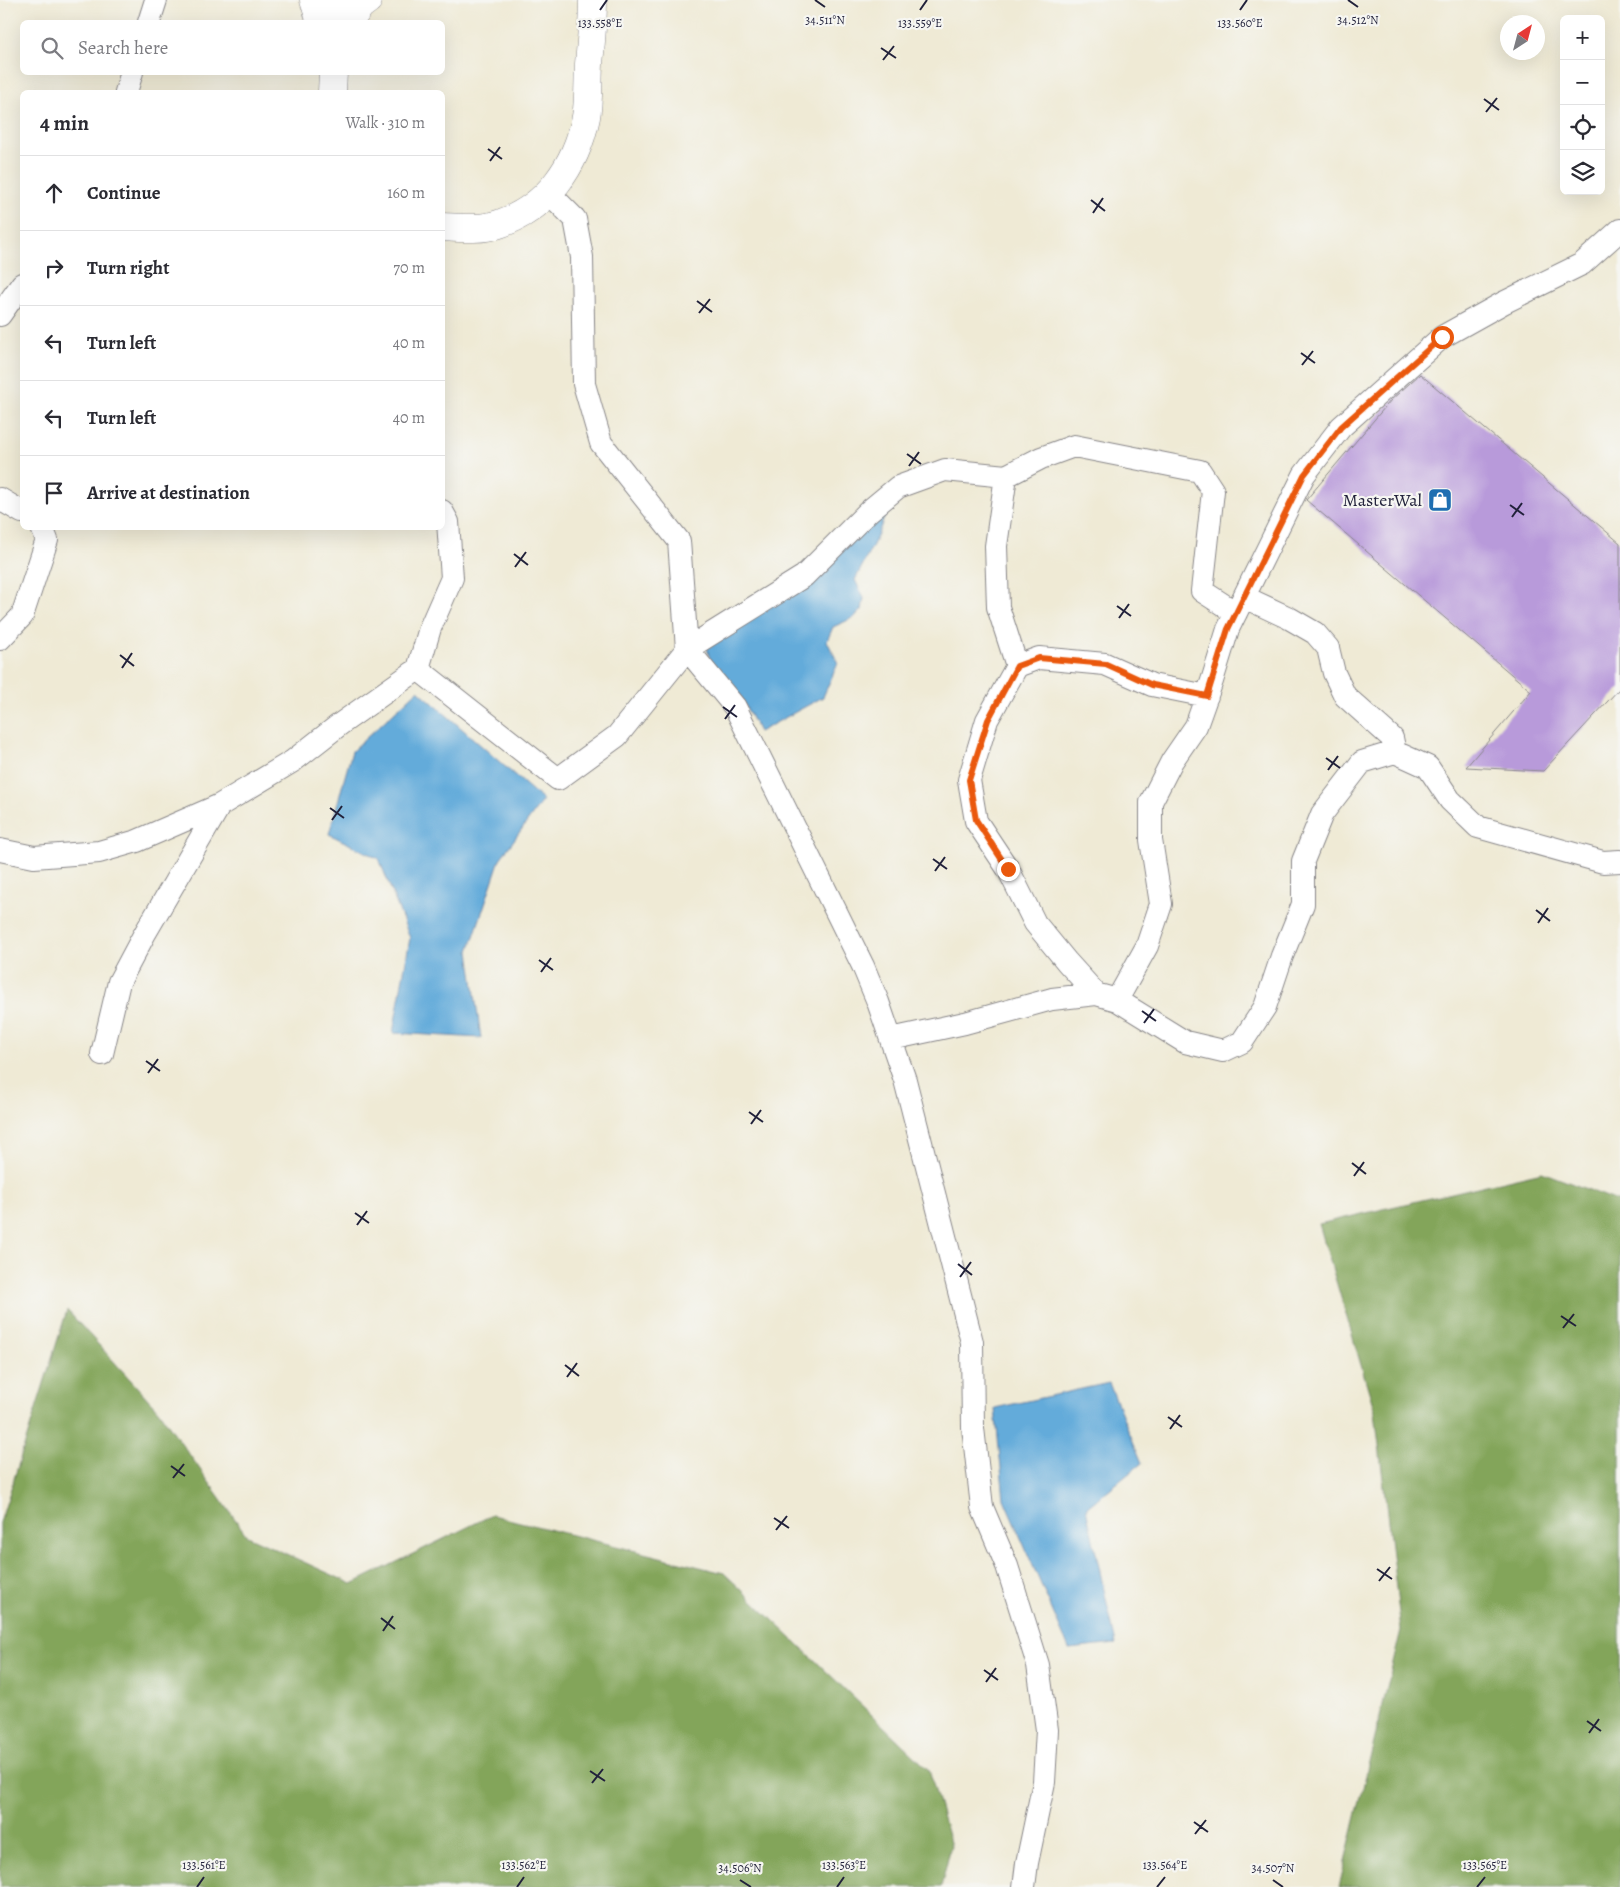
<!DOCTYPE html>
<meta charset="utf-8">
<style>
:root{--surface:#fff;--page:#f7f7f7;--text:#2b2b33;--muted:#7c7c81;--line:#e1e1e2}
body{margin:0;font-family:Alegreya,serif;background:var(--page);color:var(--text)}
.controls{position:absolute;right:15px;top:15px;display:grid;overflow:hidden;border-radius:8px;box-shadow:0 5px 20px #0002}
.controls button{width:45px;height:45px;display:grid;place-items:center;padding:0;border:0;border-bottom:1px solid var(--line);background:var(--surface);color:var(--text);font:25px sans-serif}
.compass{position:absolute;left:1500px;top:15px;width:45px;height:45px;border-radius:50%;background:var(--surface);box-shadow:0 5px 20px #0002;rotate:36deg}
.stop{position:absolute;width:15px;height:15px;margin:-11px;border:4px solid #ea580c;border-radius:50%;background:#fff}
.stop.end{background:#ea580c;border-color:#fff;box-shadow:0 1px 5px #0008}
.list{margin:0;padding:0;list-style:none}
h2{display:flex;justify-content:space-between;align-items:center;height:65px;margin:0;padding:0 20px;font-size:21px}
h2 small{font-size:16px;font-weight:400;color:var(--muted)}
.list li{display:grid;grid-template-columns:32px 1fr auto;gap:15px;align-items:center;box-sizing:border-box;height:75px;padding:0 20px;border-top:1px solid var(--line)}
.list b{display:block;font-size:19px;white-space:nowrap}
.list em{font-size:16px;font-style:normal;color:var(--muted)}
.icon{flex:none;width:28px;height:28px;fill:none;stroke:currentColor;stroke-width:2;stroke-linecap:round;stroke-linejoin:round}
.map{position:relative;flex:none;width:1620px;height:1887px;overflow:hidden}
.search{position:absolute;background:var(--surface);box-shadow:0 5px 20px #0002;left:20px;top:20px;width:425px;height:55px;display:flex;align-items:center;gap:12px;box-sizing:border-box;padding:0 18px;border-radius:8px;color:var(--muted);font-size:19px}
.panel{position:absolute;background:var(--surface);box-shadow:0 5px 20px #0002;left:20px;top:90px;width:425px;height:440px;border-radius:8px}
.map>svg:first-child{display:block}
</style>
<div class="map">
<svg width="1620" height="1887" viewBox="0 0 1620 1887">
<rect width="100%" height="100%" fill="#f6f6f2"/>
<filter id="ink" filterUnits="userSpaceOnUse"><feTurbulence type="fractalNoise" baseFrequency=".02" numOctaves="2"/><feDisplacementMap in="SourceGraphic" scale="10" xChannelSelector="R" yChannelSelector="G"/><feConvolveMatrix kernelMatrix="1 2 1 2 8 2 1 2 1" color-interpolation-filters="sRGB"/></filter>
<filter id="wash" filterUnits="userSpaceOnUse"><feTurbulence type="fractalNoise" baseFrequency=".0096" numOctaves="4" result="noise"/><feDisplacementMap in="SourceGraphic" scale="20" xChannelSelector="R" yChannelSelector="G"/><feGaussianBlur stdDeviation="1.12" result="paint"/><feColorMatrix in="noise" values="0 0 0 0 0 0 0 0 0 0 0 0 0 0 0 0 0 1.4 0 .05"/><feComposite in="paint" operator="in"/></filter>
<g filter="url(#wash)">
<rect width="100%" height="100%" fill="#efead5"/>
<path fill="#83a55a" stroke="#52644a" d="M1542 1172 1620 1202V1887H1339L1401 1630 1375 1412 1319 1224Z
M67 1310 158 1410 247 1536 352 1584 492 1515 724 1573 929 1770 951 1846 941 1887H0V1523Z"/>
<path fill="#63abda" stroke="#42668a" d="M886 513 876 539 855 580 864 598 862 610 853 618 833 627 827 641 838 663 823 697 759 732 736 688 711 663 707 648 872 516Z
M418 690 543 800 500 859 469 951 481 1038 393 1033 410 938 379 859 329 834 352 751Z
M1109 1383 1142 1463 1086 1508 1116 1644 1069 1649 1004 1499 995 1408Z"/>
<g id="blocks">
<path fill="#b89ada" d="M1420 374 1620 543V688L1543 771 1466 767 1531 691 1306 500 1391 400Z"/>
</g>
</g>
<g filter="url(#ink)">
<use href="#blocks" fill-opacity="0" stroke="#888688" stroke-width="1"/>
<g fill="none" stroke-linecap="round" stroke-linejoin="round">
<defs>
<path id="minor" d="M149 22 156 0
M126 92 132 72
M549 193 575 219 582 257 584 384 601 443 679 541 687 649 735 707 863 966 878 1002 905 1080 972 1342 973 1428 982 1507 1007 1566 1038 1665 1047 1730 1044 1782 1027 1863 1024 1887
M0 315 22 284
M1006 476 996 546 998 607 1017 666
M0 499 22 512
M1244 597 1289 618 1315 633 1328 648 1334 673 1345 696 1392 738 1395 752
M0 639 22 616 47 540 42 528
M418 669 430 628 452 578 448 522 442 511
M0 850 34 857 99 852 137 841 220 805 293 761 339 725 418 669 558 779 617 736 687 649 804 576 869 511 898 487 945 470 1006 476 1041 458 1074 446 1200 471 1213 491 1202 591 1236 613
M1096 994 1067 962 1035 923 1008 869 976 821 969 780 987 720 1017 666 1039 658 1105 664 1152 685 1207 696
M1117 1000 1147 946 1161 904 1151 840V802L1172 761 1196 726 1212 681 1228 629 1304 475 1341 427 1442 337 1503 303 1582 264 1620 230
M891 1039 965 1023 1052 999 1096 994 1117 1000 1185 1042 1223 1051 1242 1042 1265 1007 1282 956 1303 904V861L1322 814 1362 762 1395 752 1428 767 1450 800 1478 827 1603 862 1620 861
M102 1054 119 982 144 935 220 805"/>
<path id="major" d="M314 0 321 22
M335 22 337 0
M349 22 360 6 368 0
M332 92 333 72
M442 227C460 228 482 230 499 224 547 208 576 166 586 117 589 101 588 82 589 64 591 43 593 21 593 0"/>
</defs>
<use href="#minor" stroke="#888688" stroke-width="24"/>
<use href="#major" stroke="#888688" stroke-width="29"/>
<use href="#minor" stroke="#fff" stroke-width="22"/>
<use href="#major" stroke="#fff" stroke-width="28"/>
</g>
</g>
<g fill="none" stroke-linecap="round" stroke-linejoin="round" filter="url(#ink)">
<path stroke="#ea580c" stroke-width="6" d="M1008 869 976 820 969 780 988 720 1017 666 1039 658 1106 664 1152 685 1207 696 1228 629 1304 475 1341 427 1442 337"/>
</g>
<path fill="none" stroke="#22223b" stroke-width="2" d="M815 0 825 7M1348 0 1358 7M600 10 607 0M920 10 927 0M1240 10 1247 0M881 48 896 58M883 60 894 46M1484 99 1499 110M1486 112 1497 98M488 149 502 159M490 161 500 147M1091 200 1105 211M1093 213 1103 198M697 301 712 312M699 313 710 299M1301 353 1315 363M1302 365 1313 351M907 454 921 464M909 466 919 452M1510 505 1524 515M1512 517 1522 503M514 554 528 565M515 567 526 552M1117 606 1131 616M1119 618 1129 604M120 655 134 666M122 668 132 653M723 707 737 717M725 719 735 705M1326 758 1340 768M1328 770 1338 756M330 808 344 818M332 820 342 806M933 859 947 869M935 871 945 857M1536 910 1550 921M1538 923 1548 908M539 960 553 970M541 972 551 958M1142 1011 1156 1021M1144 1023 1154 1009M146 1061 160 1071M148 1073 158 1059M749 1112 763 1122M751 1124 761 1110M1352 1163 1366 1174M1354 1176 1364 1162M355 1213 369 1223M357 1225 367 1211M958 1264 972 1275M960 1277 971 1262M1561 1316 1576 1326M1563 1328 1574 1314M565 1365 579 1376M567 1377 577 1363M1168 1417 1182 1427M1170 1429 1180 1415M171 1466 185 1476M173 1478 184 1464M774 1518 789 1528M776 1530 787 1516M1377 1569 1392 1579M1379 1581 1390 1567M381 1618 395 1629M383 1631 393 1616M984 1670 998 1680M986 1682 996 1668M1587 1721 1601 1731M1589 1733 1599 1719M590 1771 605 1781M592 1783 603 1769M1194 1822 1208 1832M1195 1834 1206 1820M740 1880 751 1887M1273 1880 1283 1887M197 1887 204 1877M517 1887 524 1877M837 1887 844 1877M1157 1887 1165 1877M1477 1887 1485 1877"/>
<defs>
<symbol id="shop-square" viewBox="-11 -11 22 22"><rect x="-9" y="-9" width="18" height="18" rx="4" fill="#1f6fb2" stroke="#f6f6f2"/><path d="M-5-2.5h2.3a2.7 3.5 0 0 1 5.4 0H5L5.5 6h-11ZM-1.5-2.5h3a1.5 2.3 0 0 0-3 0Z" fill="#fff"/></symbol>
</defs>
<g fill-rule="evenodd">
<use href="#shop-square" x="1426" y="486" width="28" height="28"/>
</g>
<g text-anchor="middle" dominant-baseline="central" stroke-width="4.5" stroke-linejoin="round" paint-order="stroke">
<g font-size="18" fill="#22223b" stroke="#f6f6f2" text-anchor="end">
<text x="1422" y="500">MasterWal</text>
</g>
</g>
<g font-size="12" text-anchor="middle" fill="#22223b" stroke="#f6f6f2" stroke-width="4.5" stroke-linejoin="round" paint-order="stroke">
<text x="825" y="24">34.511°N</text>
<text x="1358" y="24">34.512°N</text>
<text x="600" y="27">133.558°E</text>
<text x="920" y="27">133.559°E</text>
<text x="1240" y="27">133.560°E</text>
<text x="204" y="1869">133.561°E</text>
<text x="524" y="1869">133.562°E</text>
<text x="844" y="1869">133.563°E</text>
<text x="1165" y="1869">133.564°E</text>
<text x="1485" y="1869">133.565°E</text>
<text x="740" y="1872">34.506°N</text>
<text x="1273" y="1872">34.507°N</text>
</g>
</svg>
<div class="controls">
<button>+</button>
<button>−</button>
<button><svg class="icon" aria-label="locate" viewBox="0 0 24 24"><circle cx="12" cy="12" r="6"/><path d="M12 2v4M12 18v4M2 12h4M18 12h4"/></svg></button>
<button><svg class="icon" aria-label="layers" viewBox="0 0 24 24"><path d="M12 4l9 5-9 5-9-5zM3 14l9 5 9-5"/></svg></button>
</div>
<svg class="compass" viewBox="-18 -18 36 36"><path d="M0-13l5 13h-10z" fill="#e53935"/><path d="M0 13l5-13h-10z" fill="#7c7c81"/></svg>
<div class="stop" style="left:1442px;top:337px"></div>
<div class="stop end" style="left:1008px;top:869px"></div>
<div class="search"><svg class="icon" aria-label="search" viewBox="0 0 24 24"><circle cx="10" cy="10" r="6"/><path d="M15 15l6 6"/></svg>Search here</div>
<section class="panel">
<h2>4 min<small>Walk · 310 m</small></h2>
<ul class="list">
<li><svg class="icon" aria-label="ahead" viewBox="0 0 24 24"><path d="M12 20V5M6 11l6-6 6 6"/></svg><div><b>Continue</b></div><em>160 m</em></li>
<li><svg class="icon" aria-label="right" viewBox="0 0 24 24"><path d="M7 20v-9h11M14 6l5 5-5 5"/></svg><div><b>Turn right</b></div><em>70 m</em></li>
<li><svg class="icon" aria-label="left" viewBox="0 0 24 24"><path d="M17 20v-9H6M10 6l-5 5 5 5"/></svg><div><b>Turn left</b></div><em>40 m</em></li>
<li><svg class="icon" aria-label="left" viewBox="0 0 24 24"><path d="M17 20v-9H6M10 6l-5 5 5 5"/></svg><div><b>Turn left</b></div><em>40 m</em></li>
<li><svg class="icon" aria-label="arrive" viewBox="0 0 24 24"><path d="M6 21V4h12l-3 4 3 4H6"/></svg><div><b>Arrive at destination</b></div></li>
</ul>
</section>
</div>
